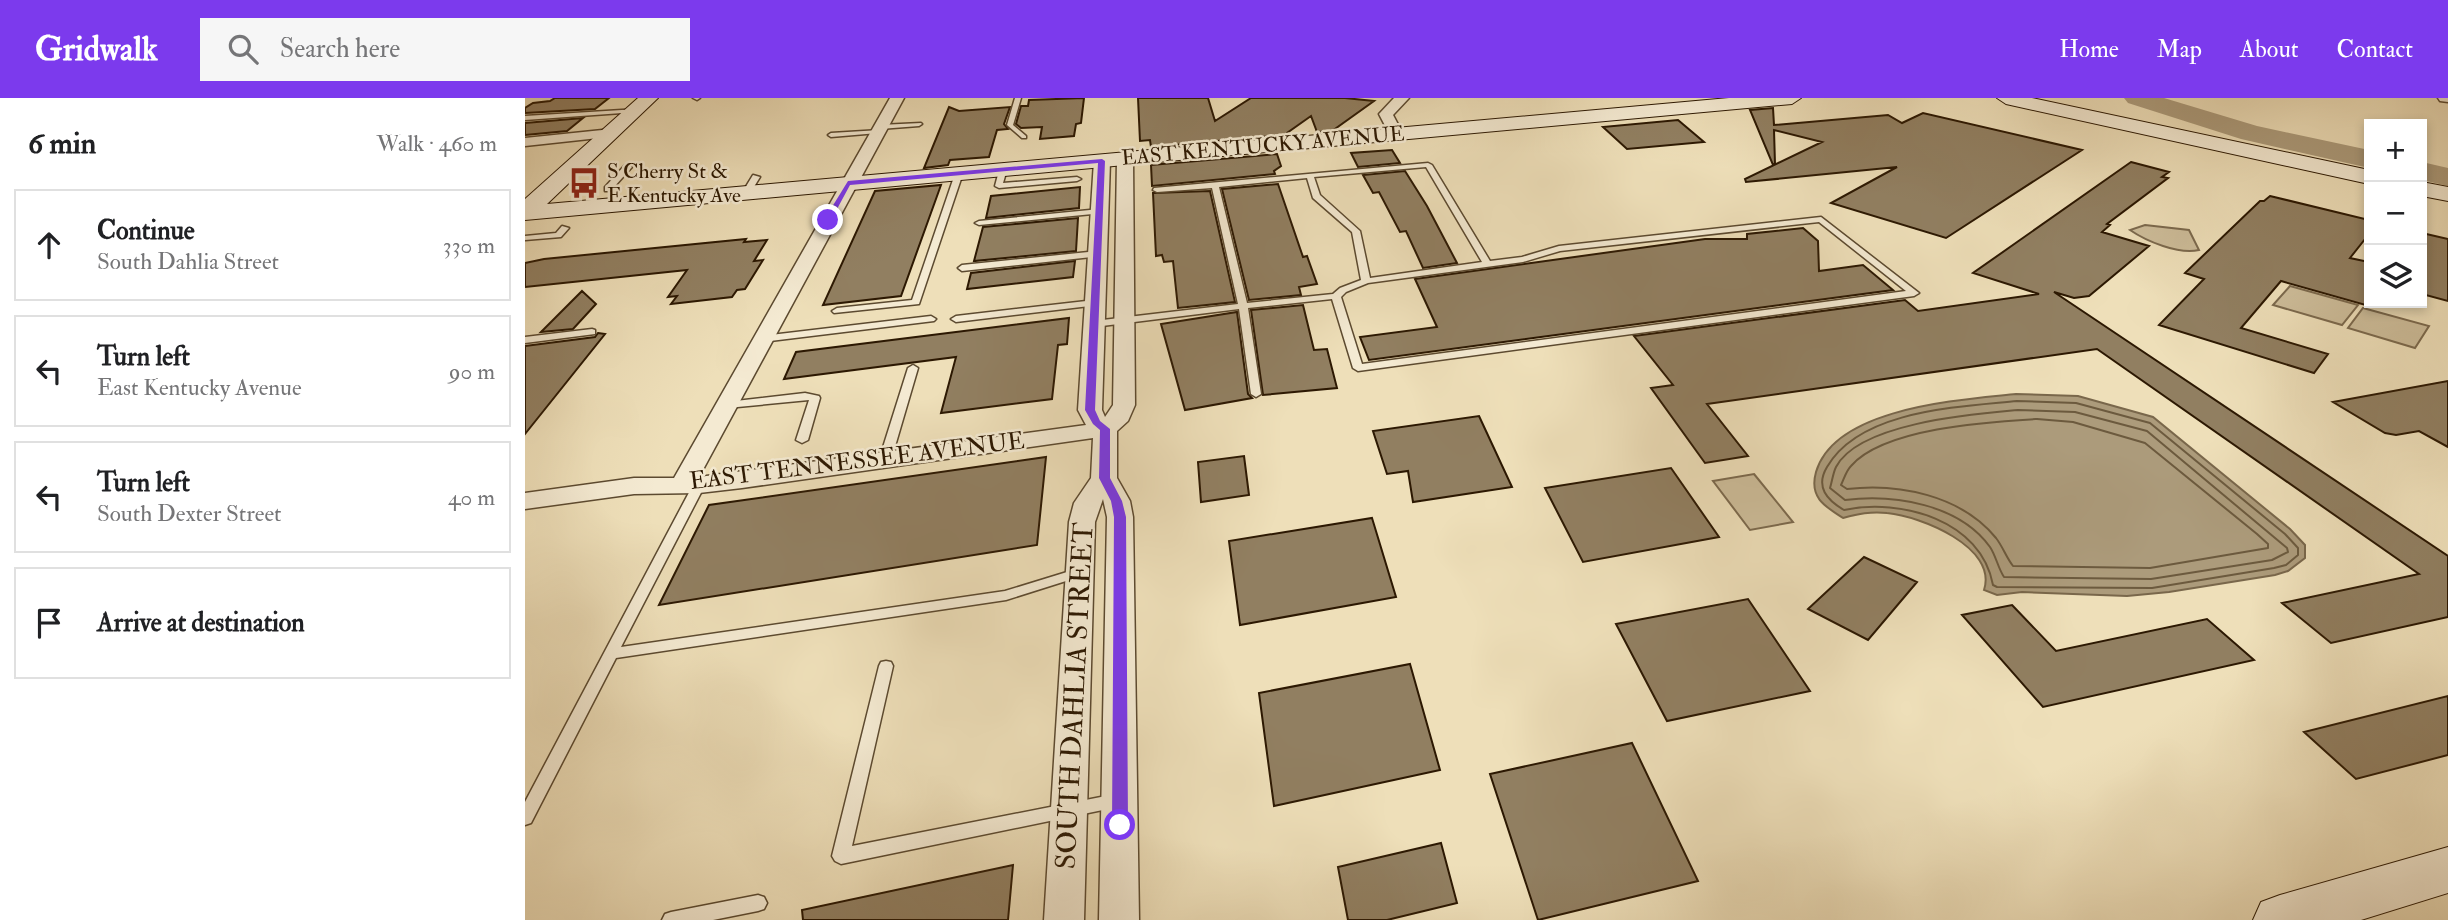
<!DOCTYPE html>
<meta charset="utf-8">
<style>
:root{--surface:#fff;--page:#f6f6f6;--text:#202124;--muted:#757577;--line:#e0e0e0;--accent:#7c3aed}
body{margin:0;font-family:"IM FELL Double Pica",serif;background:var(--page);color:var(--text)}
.controls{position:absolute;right:21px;top:21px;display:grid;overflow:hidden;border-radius:0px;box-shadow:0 4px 10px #0003}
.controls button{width:63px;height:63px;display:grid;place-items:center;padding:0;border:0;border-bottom:2px solid var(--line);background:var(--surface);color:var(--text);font:35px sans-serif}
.stop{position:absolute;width:21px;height:21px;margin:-16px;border:5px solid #7c3aed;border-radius:50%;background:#fff}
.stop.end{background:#7c3aed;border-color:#fff;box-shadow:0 2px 7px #0008}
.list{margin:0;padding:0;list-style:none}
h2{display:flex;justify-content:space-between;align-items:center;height:91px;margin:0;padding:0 28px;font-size:30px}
h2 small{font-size:23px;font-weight:400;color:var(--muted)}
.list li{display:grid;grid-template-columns:46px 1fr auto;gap:21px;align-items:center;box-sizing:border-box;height:112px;margin:0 14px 14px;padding:0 14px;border:2px solid var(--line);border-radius:0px}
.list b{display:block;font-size:26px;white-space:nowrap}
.list p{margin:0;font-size:23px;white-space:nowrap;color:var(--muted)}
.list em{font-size:23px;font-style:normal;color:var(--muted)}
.icon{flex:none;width:38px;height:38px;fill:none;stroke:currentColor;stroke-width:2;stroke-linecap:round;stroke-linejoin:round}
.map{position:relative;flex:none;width:1923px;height:822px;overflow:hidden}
header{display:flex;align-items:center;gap:42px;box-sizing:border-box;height:98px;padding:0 35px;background:var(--accent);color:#fff}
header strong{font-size:33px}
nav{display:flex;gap:38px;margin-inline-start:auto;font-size:24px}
.search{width:490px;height:63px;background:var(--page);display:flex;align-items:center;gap:18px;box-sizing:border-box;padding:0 24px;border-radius:0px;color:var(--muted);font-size:26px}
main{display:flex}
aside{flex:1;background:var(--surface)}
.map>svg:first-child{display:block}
</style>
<header>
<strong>Gridwalk</strong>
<div class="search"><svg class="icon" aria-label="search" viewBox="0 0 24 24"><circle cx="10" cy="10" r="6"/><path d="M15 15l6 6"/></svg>Search here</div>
<nav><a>Home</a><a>Map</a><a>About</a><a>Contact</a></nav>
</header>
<main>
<aside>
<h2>6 min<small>Walk · 460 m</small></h2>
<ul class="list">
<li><svg class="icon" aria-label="ahead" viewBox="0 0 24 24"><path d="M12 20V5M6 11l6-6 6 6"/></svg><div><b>Continue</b><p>South Dahlia Street</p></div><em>330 m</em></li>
<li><svg class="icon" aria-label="left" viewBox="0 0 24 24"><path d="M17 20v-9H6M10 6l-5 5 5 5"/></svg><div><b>Turn left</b><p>East Kentucky Avenue</p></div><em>90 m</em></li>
<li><svg class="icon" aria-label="left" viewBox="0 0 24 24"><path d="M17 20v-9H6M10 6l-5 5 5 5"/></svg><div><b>Turn left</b><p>South Dexter Street</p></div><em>40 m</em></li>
<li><svg class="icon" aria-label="arrive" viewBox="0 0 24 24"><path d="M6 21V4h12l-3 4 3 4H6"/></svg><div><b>Arrive at destination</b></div></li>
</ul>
</aside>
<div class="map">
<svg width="1923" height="822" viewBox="0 0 1923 822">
<rect width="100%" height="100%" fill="#eedfb9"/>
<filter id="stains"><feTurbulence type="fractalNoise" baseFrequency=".00286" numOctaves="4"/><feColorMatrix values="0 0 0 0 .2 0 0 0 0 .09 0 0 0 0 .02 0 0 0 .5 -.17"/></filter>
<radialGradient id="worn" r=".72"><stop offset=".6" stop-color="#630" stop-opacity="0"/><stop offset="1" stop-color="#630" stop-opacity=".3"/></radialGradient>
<path fill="#cdbd9a" stroke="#7c6a4e" stroke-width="2" d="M1620 127 1664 132 1674 152C1654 157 1621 143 1605 132Z
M1765 188 1833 207 1817 227 1748 207Z
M1838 210 1904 228 1890 250 1823 230Z
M1229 376 1268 424 1225 432 1188 383Z"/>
<path fill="#ac9b7b" stroke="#79674b" stroke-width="2" d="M1491 296 1553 298 1628 319 1765 431 1780 447V460L1763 473 1750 477 1644 494 1602 498 1497 494 1472 497 1459 492C1473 449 1395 418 1362 415 1346 413 1333 416 1318 420 1299 408 1284 399 1291 374 1310 309 1436 302 1491 296Z"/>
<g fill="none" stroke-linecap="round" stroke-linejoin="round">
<path stroke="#6c5a3e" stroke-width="2" d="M1492 303 1551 305 1625 325 1760 436 1773 450V457L1761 467 1749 470 1627 490 1472 489 1468 487C1456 422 1376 400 1319 412 1302 402 1290 389 1302 369 1335 312 1433 309 1492 303Z
M1493 312 1550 314 1622 333 1762 450 1763 454 1747 462 1626 481 1479 479C1473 470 1471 458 1465 449 1434 406 1369 396 1320 402L1305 390C1307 384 1308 375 1311 369 1334 325 1448 316 1493 312Z
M1512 321 1548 324 1620 345 1732 436 1743 446V450L1625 470 1488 468C1481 459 1478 449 1471 440 1436 397 1373 385 1322 391L1316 387C1319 381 1321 373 1326 368 1359 330 1463 324 1512 321Z"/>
<path fill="#ac9b7b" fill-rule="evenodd" d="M1599 0H1639L1732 28 1844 52V70L1716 41 1603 5Z
M1897 64 1923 70V88L1897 82Z"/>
</g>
<path fill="#917f61" stroke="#2c1802" stroke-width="2" d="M30 0H84L70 11 0 15V10L8 5 25 3Z
M559 0 556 25 551 26 549 38 515 41 517 29 496 30 491 26 496 8H503L504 2Z
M613 0H683L690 23 726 0H820L849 3 807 33 792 34 786 18 759 37 626 49 625 42 615 43Z
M424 9 434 13 485 9 479 26 483 31 472 32 464 59 425 62 423 67 399 70Z
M1248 10 1249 27 1363 17 1377 25 1398 15 1557 52 1421 140 1306 105 1372 69 1221 84 1220 81 1297 44 1249 32 1250 66 1248 67 1225 12Z
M58 20 42 33 0 37V25Z
M1153 22 1179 44 1102 51 1078 29Z
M867 52 875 65 833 69 826 55Z
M752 56 756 68 749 73 750 76 627 88 626 67Z
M1606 64 1644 74 1637 79 1643 80 1582 126 1585 127 1577 134 1624 148 1564 198 1549 200 1529 194 1923 458V519L1806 545 1757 505 1894 476 1572 251 1182 306 1223 358 1180 365 1126 290 1148 287 1109 238 1380 202 1393 213 1514 196 1448 175Z
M880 73 902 108 932 165 898 170 881 133 875 134 854 94 848 95 838 77Z
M753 86 778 159 782 158 792 186 774 189 776 197 724 202 697 91Z
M416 87 376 198 298 207 350 93Z
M555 89 554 110 461 120 466 98Z
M685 93 710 204 653 210 648 163 639 164 637 157 631 158 628 95Z
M1745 98 1844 122V136L1825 160 1844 164V208L1756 183 1716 230 1803 256 1789 275 1634 227 1679 181 1660 175 1735 103H1739Z
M553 120 551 153 449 163 458 129Z
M1278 130 1293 143 1294 173 1338 167 1368 192 844 262 835 239 912 229 890 181 1180 141H1222V136Z
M1897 135 1923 141V203L1897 196Z
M221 141 219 144 242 142 229 163 238 162 220 191 212 192 207 199 146 206 152 198 143 199 162 172 0 189V165L19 161Z
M550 163 548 179 442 191 446 175Z
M57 193 71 206 48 231 16 234Z
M778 207 789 252 802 251 812 290 738 297 726 212Z
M712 214 723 296 727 300 660 312 636 226Z
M544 220 542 246 533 247 527 301 416 315 431 259 259 281 271 254Z
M73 235 80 236 0 336V248L70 239Z
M1923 283V349L1894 333 1871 337 1860 335 1808 304Z
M954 318 987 389 888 404 883 373 862 376 848 333Z
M719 358 724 397 676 404 673 364Z
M521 359 512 447 134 507 184 407Z
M1146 370 1194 439 1058 464 1020 390Z
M847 420 871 499 715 527 704 443Z
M1339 459 1392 484 1343 542 1283 511Z
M1223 501 1285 593 1142 623 1091 526Z
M1487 507 1531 553 1682 521 1729 562 1518 609 1437 517Z
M885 566 915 672 749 708 734 595Z
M1923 598V657L1831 681 1779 634Z
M1107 645 1173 783 1013 822 965 676Z
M916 745 932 805 862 822H823L813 769Z
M488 767 483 822H278L277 812Z"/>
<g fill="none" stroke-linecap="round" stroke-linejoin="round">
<defs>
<path id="lane" d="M168 0H175L172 2Z
M490 0H496L488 27 501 38V40H497L482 27Z
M113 11 114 12 111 14 0 22V18Z
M396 25 397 26 394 28 355 31 352 29 355 27Z
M355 32V34L353 35 306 39 303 37 306 35Z
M903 65 907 67 965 163 997 159 1034 148 1296 119 1394 195 1389 198 833 273 828 270 807 201 723 210 736 296 731 299 726 296 714 211 569 229 564 226 569 223 713 206 687 90 632 94 628 92 629 90ZM901 69 957 164 845 180 835 133 795 97 789 79ZM782 80 788 100 827 134 836 182 815 190 808 196 722 205 694 89ZM1294 124 1381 193 837 266 816 199 821 194 843 185 998 164 1035 153Z
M100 67 107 69 89 89 92 91 91 93H80V89Z
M475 69 482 71 478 85 552 79 556 81 552 83 474 90 470 88Z
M431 73 438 75 394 206 309 215 307 213 312 210 387 202Z
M228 77 235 79 224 97H218L217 95Z
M575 111 579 113 578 115 454 127 450 125 454 123Z
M37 128 44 130 36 139 0 142V138L31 135Z
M573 153 576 154V158L437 173 433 170 437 167Z
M570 202 575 205 573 207 431 224 426 221 431 218Z
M406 218 411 221 409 223 237 244 232 241 237 238Z
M67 231 70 232V236L0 245V239Z
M388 267 393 270 366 362 360 365 356 364 354 362 383 270Z
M280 295 294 298 295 300 283 342 277 345 271 342 284 302 202 310 197 307 202 304Z
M174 383 180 387 96 549 480 493 555 470 562 474 560 477 481 502 91 560 6 725 0 727V704L168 387Z
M361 563 366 564 368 568 327 748 591 696 597 698 599 703 597 708 316 766 310 763 307 758 354 568 356 564Z
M233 797 239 799 242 805 239 811 233 813 188 822H137L140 816 146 814Z"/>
<path id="street" d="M365 0H379L174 379 561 327 553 312 569 63 577 58 585 63 577 312 580 319 588 307 592 61 595 58H605L608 61 610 307 603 323 592 333V380L605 403 608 419 614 822H574L582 419 578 401 570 424 559 822H519L544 424 549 405 566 380 568 340 217 390 174 395 109 396 0 411V395L109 380H149Z
M869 0H884L868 17 878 36 871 40 866 39 854 16Z
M1913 0H1923V4L1915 3Z
M87 31 92 32 94 35 92 38 0 48V40Z"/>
<path id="secondary" d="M113 0H133L22 106 1204 0H1276L1267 6 0 122V101Z
M1472 0H1507L1844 72V86L1481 6Z
M1897 84 1923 89V103L1897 98Z
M1923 749V795L1836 822H1728L1736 804 1755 797Z"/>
</defs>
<use href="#lane" stroke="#5c4a30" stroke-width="3"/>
<use href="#street" stroke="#5c4a30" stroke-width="3"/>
<use href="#secondary" stroke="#2c1802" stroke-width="2"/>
<use href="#lane" fill="#f4ead2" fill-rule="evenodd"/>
<use href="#street" fill="#f4ead2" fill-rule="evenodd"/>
<use href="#secondary" fill="#f4ead2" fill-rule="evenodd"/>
</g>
<path fill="#7c3aed" d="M577 61 580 63 570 312 575 323 585 331V380L597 403 601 419 603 727 601 732H589L587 727 589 419 586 403 574 380 575 332 568 326 560 312 573 65 325 87 305 124 299 122 323 83Z"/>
<defs>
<symbol id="bus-bare" viewBox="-9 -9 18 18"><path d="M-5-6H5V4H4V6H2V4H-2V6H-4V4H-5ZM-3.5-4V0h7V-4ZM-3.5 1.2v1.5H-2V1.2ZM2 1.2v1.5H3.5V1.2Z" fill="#8f2418" stroke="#f4ead2" stroke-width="2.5" paint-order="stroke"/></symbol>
</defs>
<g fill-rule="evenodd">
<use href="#bus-bare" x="37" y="63" width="44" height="44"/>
</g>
<g text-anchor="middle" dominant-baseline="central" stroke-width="5" stroke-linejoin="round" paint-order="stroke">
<g font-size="21" fill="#2c1802" stroke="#f4ead2">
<text transform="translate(738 48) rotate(-5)">EAST KENTUCKY AVENUE</text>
</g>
<g font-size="21" fill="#2c1802" stroke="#f4ead2" text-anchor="start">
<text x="82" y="73">S Cherry St &amp;<tspan x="82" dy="24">E Kentucky Ave</tspan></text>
</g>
<g font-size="24" fill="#2c1802" stroke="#f4ead2">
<text transform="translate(332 363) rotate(-7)">EAST TENNESSEE AVENUE</text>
</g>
<g font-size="28" fill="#2c1802" stroke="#f4ead2">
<text transform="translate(550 598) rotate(-87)">SOUTH DAHLIA STREET</text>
</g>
</g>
<rect width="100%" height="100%" filter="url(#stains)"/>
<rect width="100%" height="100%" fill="url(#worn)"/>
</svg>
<div class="controls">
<button>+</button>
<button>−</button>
<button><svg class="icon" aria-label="layers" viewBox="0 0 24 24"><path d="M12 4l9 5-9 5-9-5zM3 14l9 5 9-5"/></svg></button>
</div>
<div class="stop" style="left:595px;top:727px"></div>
<div class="stop end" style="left:303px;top:122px"></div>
</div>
</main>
